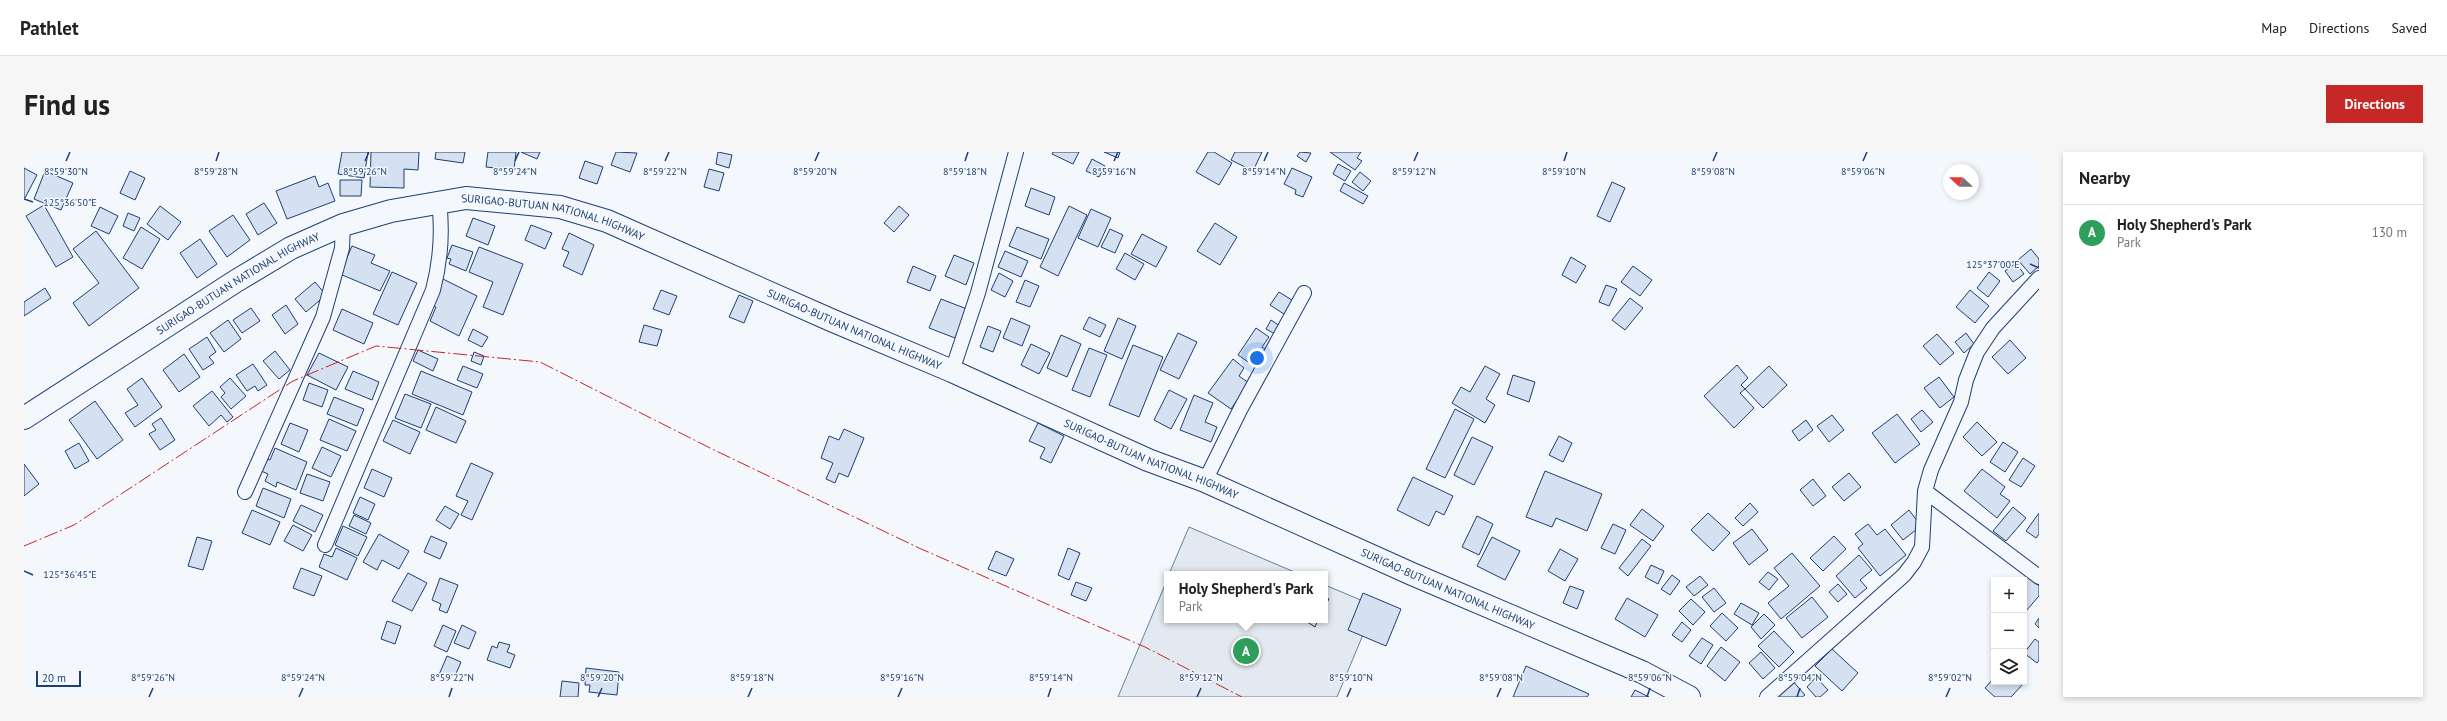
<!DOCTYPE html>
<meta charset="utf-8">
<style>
:root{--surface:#fff;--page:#f6f6f6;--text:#222;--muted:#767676;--line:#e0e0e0;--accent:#c62828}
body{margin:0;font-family:"PT Sans",sans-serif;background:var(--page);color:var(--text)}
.controls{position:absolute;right:12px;bottom:12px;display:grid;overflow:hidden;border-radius:0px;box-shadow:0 2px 6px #0003}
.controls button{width:36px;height:36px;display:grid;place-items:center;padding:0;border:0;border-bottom:1px solid var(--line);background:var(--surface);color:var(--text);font:20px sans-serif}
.compass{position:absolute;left:1919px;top:12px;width:36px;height:36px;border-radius:50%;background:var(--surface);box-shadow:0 2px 6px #0003;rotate:292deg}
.scale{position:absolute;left:12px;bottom:10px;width:45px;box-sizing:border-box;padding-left:4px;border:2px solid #1d3f73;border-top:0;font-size:11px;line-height:14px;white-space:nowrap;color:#1d3f73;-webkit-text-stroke:3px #f4f7fb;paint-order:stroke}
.you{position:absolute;left:1233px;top:206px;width:14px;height:14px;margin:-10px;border:3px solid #fff;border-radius:50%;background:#1a73e8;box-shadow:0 0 0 6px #1a73e833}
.badge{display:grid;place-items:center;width:26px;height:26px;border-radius:50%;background:var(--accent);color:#fff;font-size:13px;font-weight:700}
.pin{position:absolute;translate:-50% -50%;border:2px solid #fff;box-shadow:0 1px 4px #0006}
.popup{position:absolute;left:1140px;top:419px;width:164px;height:52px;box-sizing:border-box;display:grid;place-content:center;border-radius:0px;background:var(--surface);filter:drop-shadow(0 1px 3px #0005);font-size:13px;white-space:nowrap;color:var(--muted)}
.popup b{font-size:15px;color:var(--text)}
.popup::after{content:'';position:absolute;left:50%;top:100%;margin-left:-8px;border:8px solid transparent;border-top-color:var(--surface)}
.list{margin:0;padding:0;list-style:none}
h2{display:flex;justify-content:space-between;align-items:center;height:52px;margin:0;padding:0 16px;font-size:17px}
h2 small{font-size:13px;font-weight:400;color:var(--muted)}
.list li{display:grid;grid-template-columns:26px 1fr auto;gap:12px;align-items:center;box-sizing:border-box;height:56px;padding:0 16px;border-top:1px solid var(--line)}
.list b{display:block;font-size:15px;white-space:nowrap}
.list p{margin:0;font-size:13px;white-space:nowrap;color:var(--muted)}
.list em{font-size:13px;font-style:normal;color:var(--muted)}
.icon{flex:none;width:22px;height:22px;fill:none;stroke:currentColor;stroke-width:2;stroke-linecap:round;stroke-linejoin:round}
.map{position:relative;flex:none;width:2015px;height:545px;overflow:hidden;border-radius:0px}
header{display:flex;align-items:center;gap:24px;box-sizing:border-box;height:56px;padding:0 20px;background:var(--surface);border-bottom:1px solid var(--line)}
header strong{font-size:19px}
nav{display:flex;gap:22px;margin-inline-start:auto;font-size:14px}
.intro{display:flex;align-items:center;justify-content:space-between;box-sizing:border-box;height:96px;padding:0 24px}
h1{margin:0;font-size:28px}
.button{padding:10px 18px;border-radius:0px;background:var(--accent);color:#fff;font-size:14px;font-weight:700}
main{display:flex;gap:24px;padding:0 24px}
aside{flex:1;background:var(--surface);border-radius:0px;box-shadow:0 2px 6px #0003}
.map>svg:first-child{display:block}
</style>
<header>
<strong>Pathlet</strong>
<nav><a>Map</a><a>Directions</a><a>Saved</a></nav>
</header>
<div class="intro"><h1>Find us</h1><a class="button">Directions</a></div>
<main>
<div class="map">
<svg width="2015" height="545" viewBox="0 0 2015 545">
<rect width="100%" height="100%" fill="#f4f7fb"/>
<path fill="#e3e9f0" stroke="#687fa3" d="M1165 375 1275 422H1145Z
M1143 428V468H1301V433L1351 454 1313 545H1094Z"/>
<path fill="#d5e0f0" stroke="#1d3f73" d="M318 0H344L340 26 314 22Z
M347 0H395L394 18 380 17V36L346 35Z
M412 0H441L439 11 411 7Z
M464 0H492L490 18 462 15Z
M497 0H516L513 7Z
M592 0 613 1 606 20 587 13Z
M694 0 708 3 705 16 692 12Z
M1029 0H1055L1049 12 1028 2Z
M1080 0H1096L1094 6Z
M1184 0H1190L1208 11 1195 33 1172 20Z
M1211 0H1238L1229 19 1207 8Z
M1276 0 1287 1 1282 10 1273 4Z
M1306 0H1337L1333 6 1338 9 1331 18Z
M1068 7 1081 14 1075 25 1062 19Z
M561 9 579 15 573 32 555 26Z
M1314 12 1327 19 1321 29 1309 22Z
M0 16 13 23 1 46H0Z
M1268 16 1288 25 1279 45 1271 42 1272 38 1260 32Z
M685 17 700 21 695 39 680 35Z
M21 19 49 31 37 58 10 47Z
M106 19 121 26 111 48 96 41Z
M1336 20 1347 29 1339 39 1328 30Z
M291 24 295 35 304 31 311 49 263 67 252 39Z
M316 28H338L337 44H316Z
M1588 30 1601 36 1586 70 1573 64Z
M1320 31 1344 44 1339 52 1316 39Z
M1007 36 1031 45 1025 63 1001 54Z
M240 51 253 71 234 83 222 62Z
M20 53 49 105 32 115 2 64Z
M136 54 157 70 144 88 123 72Z
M875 54 885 63 870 80 860 71Z
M1045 54 1063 63 1034 124 1016 115Z
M76 55 94 64 85 82 67 74Z
M1067 57 1087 66 1074 95 1054 86Z
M104 61 116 66 110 79 99 74Z
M209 63 226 88 203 105 185 79Z
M449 66 471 74 464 93 442 84Z
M1191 71 1213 85 1196 113 1173 99Z
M507 73 528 81 521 97 501 88Z
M117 75 136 87 118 117 99 106Z
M993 75 1025 87 1017 107 985 94Z
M1086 77 1099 83 1091 101 1077 95Z
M72 79 115 136 65 174 49 151 75 131 49 97Z
M545 81 570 93 558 123 539 114 545 100 538 97Z
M1118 82 1143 95 1132 115 1107 102Z
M176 87 193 112 173 126 156 101Z
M428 93 449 100 442 119 425 112 427 107 423 106Z
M328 94 351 103 347 111 366 119 356 139 316 122Z
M455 95 499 112 479 163 459 155 469 130 445 120Z
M2007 97 2015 107V114L2006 122 1994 108Z
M981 99 1004 109 997 125 974 115Z
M1101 101 1120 112 1111 128 1092 117Z
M930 103 950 111 942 133 921 124Z
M1547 105 1562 114 1552 131 1538 123Z
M1992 111 2000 122 1989 130 1981 119Z
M889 114 912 124 906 139 883 130Z
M1609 114 1628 128 1616 144 1597 130Z
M368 120 393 131 374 173 349 162Z
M1965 120 1976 129 1964 145 1953 136Z
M975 121 989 129 981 145 967 138Z
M417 126 453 144 435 184 406 169 412 155 404 151Z
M1001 128 1015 134 1006 155 992 150Z
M291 130 302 143 282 160 271 147Z
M1582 133 1593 137 1585 154 1575 150Z
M21 136 27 146 0 164V150Z
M637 138 653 144 645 163 629 157Z
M1946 138 1965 154 1951 171 1932 155Z
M1255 140 1271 150 1263 164 1246 153Z
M715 143 729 149 720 171 705 165Z
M1606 146 1619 156 1601 178 1588 168Z
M917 147 943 157 931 186 905 176Z
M262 153 274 172 261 182 248 163Z
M227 156 236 169 218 181 209 168Z
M318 157 349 171 340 192 309 178Z
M1065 165 1082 173 1076 185 1059 177Z
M987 166 1006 174 998 194 979 186Z
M1094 166 1112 174 1098 207 1080 199Z
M204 168 217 187 200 200 186 181Z
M1247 168 1256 174 1251 182 1242 177Z
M620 173 638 178 633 194 615 190Z
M964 174 977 179 969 200 956 195Z
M1232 176 1245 185 1238 195 1247 201 1236 218 1214 203Z
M449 177 464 185 458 195 444 188Z
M1154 181 1173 190 1155 227 1136 218Z
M1942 181 1950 192 1940 201 1931 190Z
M1913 182 1930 201 1916 213 1899 194Z
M1037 183 1057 192 1043 225 1023 216Z
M183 185 192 200 185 205 190 211 179 218 165 197Z
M1986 188 2002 206 1984 222 1968 205Z
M1007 192 1026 201 1015 222 997 213Z
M1109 193 1139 205 1115 265 1085 253Z
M1065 196 1083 203 1066 245 1048 238Z
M394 198 414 207 409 219 389 209Z
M251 199 266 218 255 227 239 209Z
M450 200 460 204 457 213 447 209Z
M295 201 324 215 312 238 283 223Z
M160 202 176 225 155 240 139 218Z
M1209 207 1220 216 1215 224 1225 231 1207 257 1184 241Z
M229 212 243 233 234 239 231 234 223 239 212 223Z
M1713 213 1724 226 1717 233 1721 237 1716 241 1730 256 1710 276 1680 244Z
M439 214 459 222 453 236 433 228Z
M1461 214 1476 222 1462 247 1471 253 1461 271 1428 251 1437 235 1446 240Z
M1745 214 1763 233 1739 256 1721 237Z
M329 219 355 230 348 248 321 237Z
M397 219 448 240 439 263 388 242Z
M1489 223 1511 230 1505 250 1483 242Z
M1915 225 1930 245 1916 256 1900 236Z
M118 226 138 255 111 275 101 261 114 253 103 237Z
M206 226 222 244 207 257 197 245 201 241 196 235Z
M285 231 304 238 298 255 279 248Z
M1145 238 1163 247 1147 277 1130 268Z
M188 239 209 265 203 270 197 263 185 274 169 254Z
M381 242 407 252 397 276 371 266Z
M1170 243 1189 251 1181 270 1193 275 1187 290 1156 278Z
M310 245 340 257 333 274 303 262Z
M71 249 99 288 73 307 45 268Z
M412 255 442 269 432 291 402 278Z
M1431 257 1450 267 1421 326 1402 317Z
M1898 258 1909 270 1897 280 1887 267Z
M1873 262 1896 292 1871 311 1848 281Z
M1808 263 1820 278 1805 290 1793 274Z
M137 266 151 288 136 298 125 282 132 278 128 272Z
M305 267 332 279 323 299 296 288Z
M369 268 396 280 386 302 359 289Z
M1782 268 1789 278 1775 289 1768 279Z
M1953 270 1973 290 1958 304 1939 285Z
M266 271 284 278 275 300 257 292Z
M1014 271 1040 284 1027 311 1016 306 1021 296 1005 289Z
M820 277 840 286 824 325 815 321 811 331 802 327 809 311 797 306 805 284 815 288Z
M1535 284 1548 291 1539 310 1525 303Z
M1448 285 1469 295 1450 333 1430 323Z
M1979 290 1994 300 1981 320 1966 310Z
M55 291 65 309 51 317 41 299Z
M298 295 317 304 307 325 288 316Z
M251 296 283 310 272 338 253 330 252 335 241 329 244 322 235 318 240 305 246 308Z
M1999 306 2011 314 1997 335 1985 328Z
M447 311 469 321 448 368 437 363 444 349 432 344Z
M0 312 15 332 0 344Z
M348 317 368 326 360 345 340 336Z
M1958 317 1981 335 1976 342 1986 349 1973 366 1940 339Z
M1521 319 1578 342 1563 379 1532 366 1528 375 1502 365Z
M1825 321 1837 335 1820 349 1808 335Z
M283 322 306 330 299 349 276 341Z
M1389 325 1429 344 1420 363 1412 359 1405 374 1373 358Z
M1789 327 1802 344 1789 354 1776 338Z
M239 336 267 347 260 366 232 354Z
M336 345 351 352 344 368 329 361Z
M1726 351 1734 360 1719 374 1711 366Z
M277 353 299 363 291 380 269 369Z
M421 354 435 362 426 377 412 368Z
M1989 355 2002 366 1982 389 1969 379Z
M1618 357 1640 374 1629 389 1606 373Z
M228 358 256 370 246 393 218 381Z
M1885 358 1897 374 1879 388 1867 373Z
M1684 361 1706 381 1689 399 1667 378Z
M2015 361V382L2012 386 2002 379Z
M330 363 347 371 342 382 325 374Z
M1453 364 1469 372 1455 403 1438 395Z
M1589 372 1602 378 1591 402 1577 396Z
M1844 372 1853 383 1861 377 1882 403 1856 424 1834 396 1839 392 1831 382Z
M269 373 288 383 279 399 260 389Z
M319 374 343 385 334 404 311 393Z
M1728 377 1744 398 1725 413 1709 391Z
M355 382 385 399 375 417 358 408 353 418 339 410Z
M407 384 423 391 416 407 400 400Z
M1810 384 1822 397 1799 419 1786 406Z
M173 385 188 389 179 418 164 414Z
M1468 385 1496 399 1481 428 1453 414Z
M1618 387 1627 394 1604 424 1595 416Z
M312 396 333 406 323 428 295 415 300 402 308 405Z
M1044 396 1056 401 1045 428 1034 423Z
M1536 397 1554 407 1541 429 1524 419Z
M972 399 990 407 982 424 964 417Z
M1768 401 1796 434 1757 467 1744 451 1765 434 1750 416Z
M1835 403 1848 418 1836 428 1843 436 1831 446 1812 424Z
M1627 413 1640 419 1634 432 1621 425Z
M277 416 298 424 290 444 269 436Z
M1744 420 1754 427 1745 438 1735 430Z
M384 421 403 431 388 459 368 449Z
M1648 423 1656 429 1646 443 1637 437Z
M1676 424 1684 433 1670 444 1662 435Z
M2004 424 2015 434V444L2002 459 2000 428Z
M416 426 434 433 423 461 415 458 417 452 408 448Z
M1052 430 1068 436 1062 449 1047 443Z
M1814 432 1823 442 1814 450 1805 440Z
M1546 434 1560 439 1553 457 1539 451Z
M1690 436 1702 451 1690 460 1678 445Z
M1339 441 1377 457 1362 494 1324 478Z
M1301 445 1305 447 1301 454Z
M1788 445 1804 465 1778 486 1762 466Z
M1603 446 1634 463 1621 485 1591 467Z
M1667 447 1681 460 1669 473 1655 459Z
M1717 451 1735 461 1728 473 1710 462Z
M1698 461 1714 476 1702 489 1686 474Z
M1740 462 1751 473 1737 487 1727 475Z
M2015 466V476L2011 472Z
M1280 468H1294L1291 475Z
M363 469 377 474 371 492 357 487Z
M1658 470 1667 478 1658 490 1648 483Z
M419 473 432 479 423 500 410 494Z
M438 473 452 480 445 497 430 491Z
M1750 479 1770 500 1755 515 1734 494Z
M1678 486 1689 493 1677 512 1665 504Z
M2011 487 2015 490V508L2013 511 2000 501Z
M475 490 486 493 483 500 491 503 486 516 463 508 468 494 473 496Z
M1697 495 1716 510 1701 529 1683 514Z
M1808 497 1834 521 1818 539 1791 514Z
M1737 500 1751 516 1739 527 1725 511Z
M423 504 437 510 431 524 425 522 422 528 414 525Z
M1502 514 1565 542 1563 545H1489Z
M562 516 595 520 593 543 565 540 566 533H561Z
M1792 525 1804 538 1796 545H1792L1783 535Z
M1970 526V530L1999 532 1987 545H1971L1961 536Z
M1767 527 1781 543 1778 545H1748Z
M538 529 555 531 554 545H536Z
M1611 538 1625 545H1607Z"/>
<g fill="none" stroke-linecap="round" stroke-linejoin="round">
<defs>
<path id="street" d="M928 219 954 141 992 0
M1181 329 1216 258 1280 141
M1901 339 2015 425
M221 340 299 165 318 96 319 73
M301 393 409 138C417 107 419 81 415 50
M1743 545 1880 423 1890 410 1898 395 1901 339 1907 318 1937 250 1942 228 1953 200 1969 176 2015 126"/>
<g id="highway">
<path id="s1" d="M0 266 212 129 267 96 319 73 367 59 442 46 536 55 583 69 807 168 928 219 1124 308 1181 329 1388 422 1618 520 1665 545"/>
</g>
</defs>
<use href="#street" stroke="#1d3f73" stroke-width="16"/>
<use href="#highway" stroke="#1d3f73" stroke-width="24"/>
<use href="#street" stroke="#f4f7fb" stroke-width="14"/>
<use href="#highway" stroke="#f4f7fb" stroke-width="22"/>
<path stroke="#c62828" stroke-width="1" stroke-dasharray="14 3 2 3" stroke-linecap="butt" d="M0 394 50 373 269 229 352 194 516 210 688 297 895 396 1121 495 1218 545"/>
</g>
<path fill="none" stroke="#1d3f73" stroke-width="1.5" d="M42 9 46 0M192 9 195 0M341 9 345 0M491 9 495 0M641 9 645 0M791 9 795 0M941 9 944 0M1090 9 1094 0M1240 9 1244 0M1390 9 1394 0M1540 9 1543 0M1689 9 1693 0M1839 9 1843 0M0 47 9 50M2006 112 2015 116M0 419 9 423M125 545 129 536M275 545 279 536M425 545 428 536M574 545 578 536M724 545 728 536M874 545 878 536M1024 545 1027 536M1173 545 1177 536M1323 545 1327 536M1473 545 1477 536M1623 545 1626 536M1773 545 1776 536M1922 545 1926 536"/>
<g text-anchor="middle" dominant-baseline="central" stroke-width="3" stroke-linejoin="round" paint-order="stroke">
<g font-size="11" fill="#1d3f73" stroke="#f4f7fb">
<text stroke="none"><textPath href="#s1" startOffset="589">SURIGAO-BUTUAN NATIONAL HIGHWAY</textPath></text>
<text stroke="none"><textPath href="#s1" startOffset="253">SURIGAO-BUTUAN NATIONAL HIGHWAY</textPath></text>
<text stroke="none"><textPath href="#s1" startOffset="913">SURIGAO-BUTUAN NATIONAL HIGHWAY</textPath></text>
<text stroke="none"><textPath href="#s1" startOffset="1237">SURIGAO-BUTUAN NATIONAL HIGHWAY</textPath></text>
<text stroke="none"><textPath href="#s1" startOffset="1561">SURIGAO-BUTUAN NATIONAL HIGHWAY</textPath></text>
</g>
</g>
<g font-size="10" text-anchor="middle" fill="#1d3f73" stroke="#f4f7fb" stroke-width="3" stroke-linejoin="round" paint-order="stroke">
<text x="192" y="23">8°59'28"N</text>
<text x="1540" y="23">8°59'10"N</text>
<text x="1839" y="23">8°59'06"N</text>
<text x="42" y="23">8°59'30"N</text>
<text x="341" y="23">8°59'26"N</text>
<text x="491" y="23">8°59'24"N</text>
<text x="641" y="23">8°59'22"N</text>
<text x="791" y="23">8°59'20"N</text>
<text x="941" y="23">8°59'18"N</text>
<text x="1090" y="23">8°59'16"N</text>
<text x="1240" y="23">8°59'14"N</text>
<text x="1390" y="23">8°59'12"N</text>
<text x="1689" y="23">8°59'08"N</text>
<text x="46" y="54">125°36'50"E</text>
<text x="1969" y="116">125°37'00"E</text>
<text x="46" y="426">125°36'45"E</text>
<text x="129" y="529">8°59'26"N</text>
<text x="279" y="529">8°59'24"N</text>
<text x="428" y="529">8°59'22"N</text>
<text x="578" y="529">8°59'20"N</text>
<text x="728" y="529">8°59'18"N</text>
<text x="878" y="529">8°59'16"N</text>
<text x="1027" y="529">8°59'14"N</text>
<text x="1177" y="529">8°59'12"N</text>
<text x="1327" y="529">8°59'10"N</text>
<text x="1477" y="529">8°59'08"N</text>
<text x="1626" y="529">8°59'06"N</text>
<text x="1776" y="529">8°59'04"N</text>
<text x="1926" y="529">8°59'02"N</text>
</g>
</svg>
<div class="controls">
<button>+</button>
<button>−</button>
<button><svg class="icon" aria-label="layers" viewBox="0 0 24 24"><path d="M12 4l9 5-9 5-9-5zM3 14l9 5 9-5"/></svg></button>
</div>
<svg class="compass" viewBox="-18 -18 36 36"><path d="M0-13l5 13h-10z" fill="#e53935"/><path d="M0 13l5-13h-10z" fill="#767676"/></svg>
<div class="scale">20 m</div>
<div class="you"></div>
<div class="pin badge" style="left:1222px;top:499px;background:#2e9e5b">A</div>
<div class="popup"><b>Holy Shepherd's Park</b>Park</div>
</div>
<aside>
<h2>Nearby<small></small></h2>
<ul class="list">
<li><span class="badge" style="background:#2e9e5b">A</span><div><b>Holy Shepherd's Park</b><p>Park</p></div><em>130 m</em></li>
</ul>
</aside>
</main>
